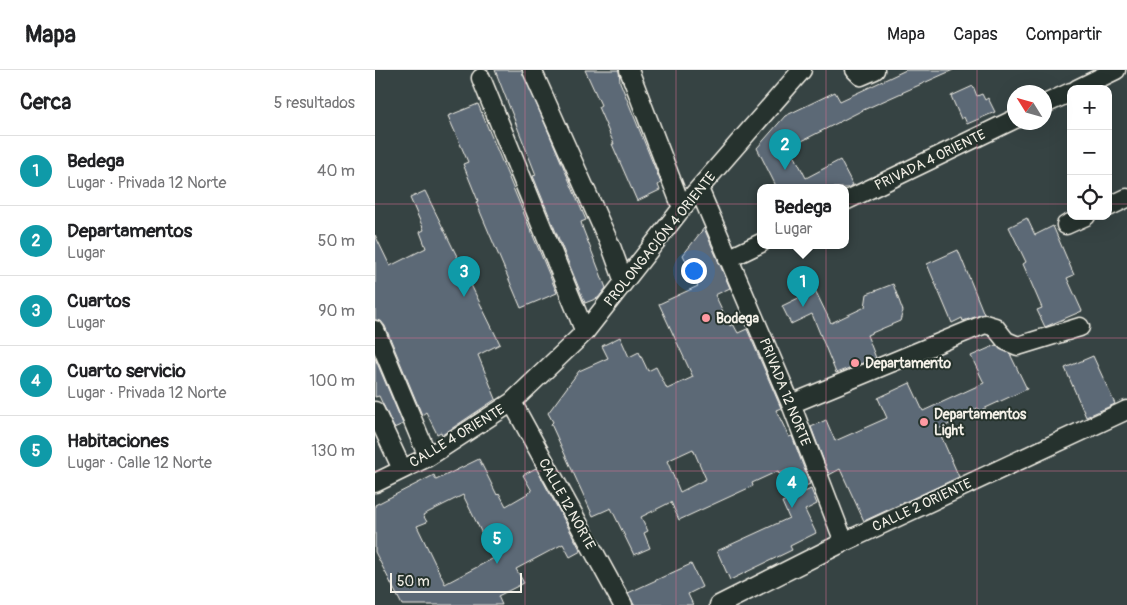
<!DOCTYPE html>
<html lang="es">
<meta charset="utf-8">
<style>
:root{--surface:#fff;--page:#f6f6f6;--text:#202124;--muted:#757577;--line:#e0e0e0;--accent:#ea580c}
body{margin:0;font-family:Pangolin,sans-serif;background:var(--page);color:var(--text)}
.controls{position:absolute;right:15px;top:15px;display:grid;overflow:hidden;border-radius:10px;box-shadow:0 5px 20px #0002}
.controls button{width:45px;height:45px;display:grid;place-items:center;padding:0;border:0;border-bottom:1px solid var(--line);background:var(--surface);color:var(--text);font:25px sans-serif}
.compass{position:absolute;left:632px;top:15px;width:45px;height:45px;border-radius:50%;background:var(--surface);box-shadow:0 5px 20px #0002;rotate:307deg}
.scale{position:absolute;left:15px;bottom:12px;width:132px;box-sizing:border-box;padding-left:5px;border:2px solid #f4f1e8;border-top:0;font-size:14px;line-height:18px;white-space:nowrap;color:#f4f1e8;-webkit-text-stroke:4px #26332d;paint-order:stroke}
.you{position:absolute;left:318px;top:200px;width:18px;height:18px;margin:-12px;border:4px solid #fff;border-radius:50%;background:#1a73e8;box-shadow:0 0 0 8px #1a73e833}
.badge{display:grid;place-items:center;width:32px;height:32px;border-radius:50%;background:var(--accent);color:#fff;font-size:16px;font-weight:700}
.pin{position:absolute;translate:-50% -41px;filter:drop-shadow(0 1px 2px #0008)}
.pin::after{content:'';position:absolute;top:26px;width:18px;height:15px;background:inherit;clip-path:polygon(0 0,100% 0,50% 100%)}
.popup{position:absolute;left:382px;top:114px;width:92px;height:65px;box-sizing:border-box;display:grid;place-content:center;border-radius:10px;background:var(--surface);filter:drop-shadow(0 1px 4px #0005);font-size:16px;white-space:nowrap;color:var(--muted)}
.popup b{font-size:19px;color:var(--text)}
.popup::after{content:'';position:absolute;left:50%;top:100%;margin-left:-10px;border:10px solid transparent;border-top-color:var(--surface)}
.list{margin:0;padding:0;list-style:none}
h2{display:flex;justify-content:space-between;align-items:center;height:65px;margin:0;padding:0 20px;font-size:21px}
h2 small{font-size:16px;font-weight:400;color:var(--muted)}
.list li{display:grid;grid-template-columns:32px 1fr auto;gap:15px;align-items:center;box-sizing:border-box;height:70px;padding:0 20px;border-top:1px solid var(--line)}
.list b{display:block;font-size:19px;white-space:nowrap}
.list p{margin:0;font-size:16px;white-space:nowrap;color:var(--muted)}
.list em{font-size:16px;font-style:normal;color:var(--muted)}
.icon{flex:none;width:28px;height:28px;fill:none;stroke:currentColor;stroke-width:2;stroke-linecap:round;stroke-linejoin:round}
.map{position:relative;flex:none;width:752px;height:535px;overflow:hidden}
header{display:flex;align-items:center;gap:30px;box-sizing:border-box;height:70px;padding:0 25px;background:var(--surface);border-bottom:1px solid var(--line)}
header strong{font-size:24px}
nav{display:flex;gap:28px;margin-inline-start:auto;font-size:18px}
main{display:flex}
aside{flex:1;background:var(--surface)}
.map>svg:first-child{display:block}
</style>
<header>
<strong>Mapa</strong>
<nav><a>Mapa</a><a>Capas</a><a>Compartir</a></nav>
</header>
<main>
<aside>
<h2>Cerca<small>5 resultados</small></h2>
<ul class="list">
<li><span class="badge" style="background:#0f9aa8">1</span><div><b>Bedega</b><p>Lugar · Privada 12 Norte</p></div><em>40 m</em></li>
<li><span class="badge" style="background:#0f9aa8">2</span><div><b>Departamentos</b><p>Lugar</p></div><em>50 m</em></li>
<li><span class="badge" style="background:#0f9aa8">3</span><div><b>Cuartos</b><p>Lugar</p></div><em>90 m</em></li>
<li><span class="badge" style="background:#0f9aa8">4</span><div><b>Cuarto servicio</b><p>Lugar · Privada 12 Norte</p></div><em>100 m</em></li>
<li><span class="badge" style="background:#0f9aa8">5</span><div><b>Habitaciones</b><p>Lugar · Calle 12 Norte</p></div><em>130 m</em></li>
</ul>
</aside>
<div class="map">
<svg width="752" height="535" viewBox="0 0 752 535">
<rect width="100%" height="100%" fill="#364343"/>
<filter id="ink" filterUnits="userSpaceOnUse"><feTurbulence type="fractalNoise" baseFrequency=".02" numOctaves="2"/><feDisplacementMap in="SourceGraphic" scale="10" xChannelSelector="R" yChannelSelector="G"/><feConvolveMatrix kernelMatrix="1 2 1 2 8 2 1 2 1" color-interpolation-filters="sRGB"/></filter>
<g filter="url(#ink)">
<path fill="#5c6976" stroke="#f4f1e8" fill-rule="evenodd" d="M120 0H147L211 150 206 152 208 159 231 218 223 228 210 233 158 106 161 105Z
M210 0H244L245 12 286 113 283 115 285 120 262 131 237 74H239L223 37 226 35Z
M531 0H578L486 41 415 77 431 108 465 90 478 115 472 118H402L382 78 410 46 460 22 465 31Z
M598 16 602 26 607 24 610 30 613 28 620 42 592 54 589 47 586 49 576 26Z
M103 34 182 223 146 238 101 132 103 131 88 94 93 92 73 46Z
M50 121 125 274 103 285 121 329 67 365 66 362 62 364 51 342 47 345 10 256 6 251 0 250V165L15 196 51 178 45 162 49 160 35 128Z
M652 148 660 165 678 156 699 205 692 208 707 241 670 257 662 240 667 238 648 194 651 192 634 157Z
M329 158 355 218 340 225 355 256 358 254 363 263 372 259 406 338 401 340 414 367 417 366 435 414 422 420 413 400 404 404 403 401 377 413 378 416 304 450 296 432 266 447 273 461 269 463 275 478 259 485 236 438 218 446 176 354 178 352 173 343 204 301 233 288 227 276 245 267 254 287 264 282 273 301 281 297 292 319 318 307 284 234 323 216 308 185ZM318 379 331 409 305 422 292 391Z
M583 180 609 244 588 251 587 248 577 253 552 194Z
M518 214 528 241 525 251 492 265 501 288 461 303 437 244 416 254 407 236 440 220 456 253 490 237 492 224Z
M621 275 635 284 652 319 604 341 603 338 574 351 575 354 563 359 584 407 489 451 465 399 454 405 436 357 451 350 460 371 512 348 503 328 535 313 548 341 609 313 596 286Z
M718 286 740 334 711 347 690 298Z
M0 288 28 354 19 358 4 326 0 327Z
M104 389 122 425 124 423 131 436 157 421 148 405 161 398 206 481 195 487 188 474 141 499 149 513 123 526 127 535H27L0 482V435L59 405 61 410ZM88 425 119 488 70 514 42 456 52 452 48 445Z
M436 419 442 434 430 440 441 463 415 476 417 480 355 510 342 481 414 448 407 432Z
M316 494 327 517 313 524 318 535H259L253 523Z"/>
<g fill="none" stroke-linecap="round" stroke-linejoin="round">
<defs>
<path id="minor" d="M157 0 237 179 249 212
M254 0 307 138
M480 0 486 6 500 0
M106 8 210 262
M702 19 741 0
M670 34 696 22
M324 119 416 334 469 472
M470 131 640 49
M733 137 752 128
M691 155 711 146
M353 189 386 173
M0 260 53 387
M137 332 248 535
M416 334 610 254 620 257 631 271 643 276 705 257
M0 341 27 399
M0 413 53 387 137 332 210 262 307 138 427 0
M344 535 469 472 752 340"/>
</defs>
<use href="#minor" stroke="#f4f1e8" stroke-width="21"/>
<use href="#minor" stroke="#26332d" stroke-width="18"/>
</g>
</g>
<path fill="none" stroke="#d66f93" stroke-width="1" stroke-opacity="0.55" d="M150 0V535M301 0V535M451 0V535M602 0V535M0 134H696M733 134H752M0 268H752M0 401H752"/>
<g fill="#ff9aa2" stroke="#26332d" stroke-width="2">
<circle cx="331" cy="248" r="5"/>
<circle cx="480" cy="293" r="5"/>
<circle cx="549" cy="352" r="5"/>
</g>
<g text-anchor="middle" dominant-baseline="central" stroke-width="4" stroke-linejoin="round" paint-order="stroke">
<g font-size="14" fill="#f4f1e8" stroke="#26332d">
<text transform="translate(555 90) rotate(-26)">PRIVADA 4 ORIENTE</text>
<text transform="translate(285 169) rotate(-51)">PROLONGACIÓN 4 ORIENTE</text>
<text transform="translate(410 322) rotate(68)">PRIVADA 12 NORTE</text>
<text transform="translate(82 366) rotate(-31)">CALLE 4 ORIENTE</text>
<text transform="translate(192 434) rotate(61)">CALLE 12 NORTE</text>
<text transform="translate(547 435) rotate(-25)">CALLE 2 ORIENTE</text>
</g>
<g font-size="14" font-weight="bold" fill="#f4f1e8" stroke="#26332d" text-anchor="start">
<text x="341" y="248">Bodega</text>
<text x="490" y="293">Departamento</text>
<text x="559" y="344">Departamentos<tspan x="559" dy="16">Light</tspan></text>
</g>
</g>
</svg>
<div class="controls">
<button>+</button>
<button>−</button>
<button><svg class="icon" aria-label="locate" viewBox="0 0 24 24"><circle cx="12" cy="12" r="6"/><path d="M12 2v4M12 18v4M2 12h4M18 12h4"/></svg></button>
</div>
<svg class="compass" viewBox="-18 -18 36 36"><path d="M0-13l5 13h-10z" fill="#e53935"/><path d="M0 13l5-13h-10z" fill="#757577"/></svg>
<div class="scale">50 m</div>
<div class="you"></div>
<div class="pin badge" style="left:428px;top:237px;background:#0f9aa8">1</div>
<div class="popup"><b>Bedega</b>Lugar</div>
<div class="pin badge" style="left:410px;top:100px;background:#0f9aa8">2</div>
<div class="pin badge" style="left:89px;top:227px;background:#0f9aa8">3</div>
<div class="pin badge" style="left:417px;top:438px;background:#0f9aa8">4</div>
<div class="pin badge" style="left:122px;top:494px;background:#0f9aa8">5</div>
</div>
</main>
